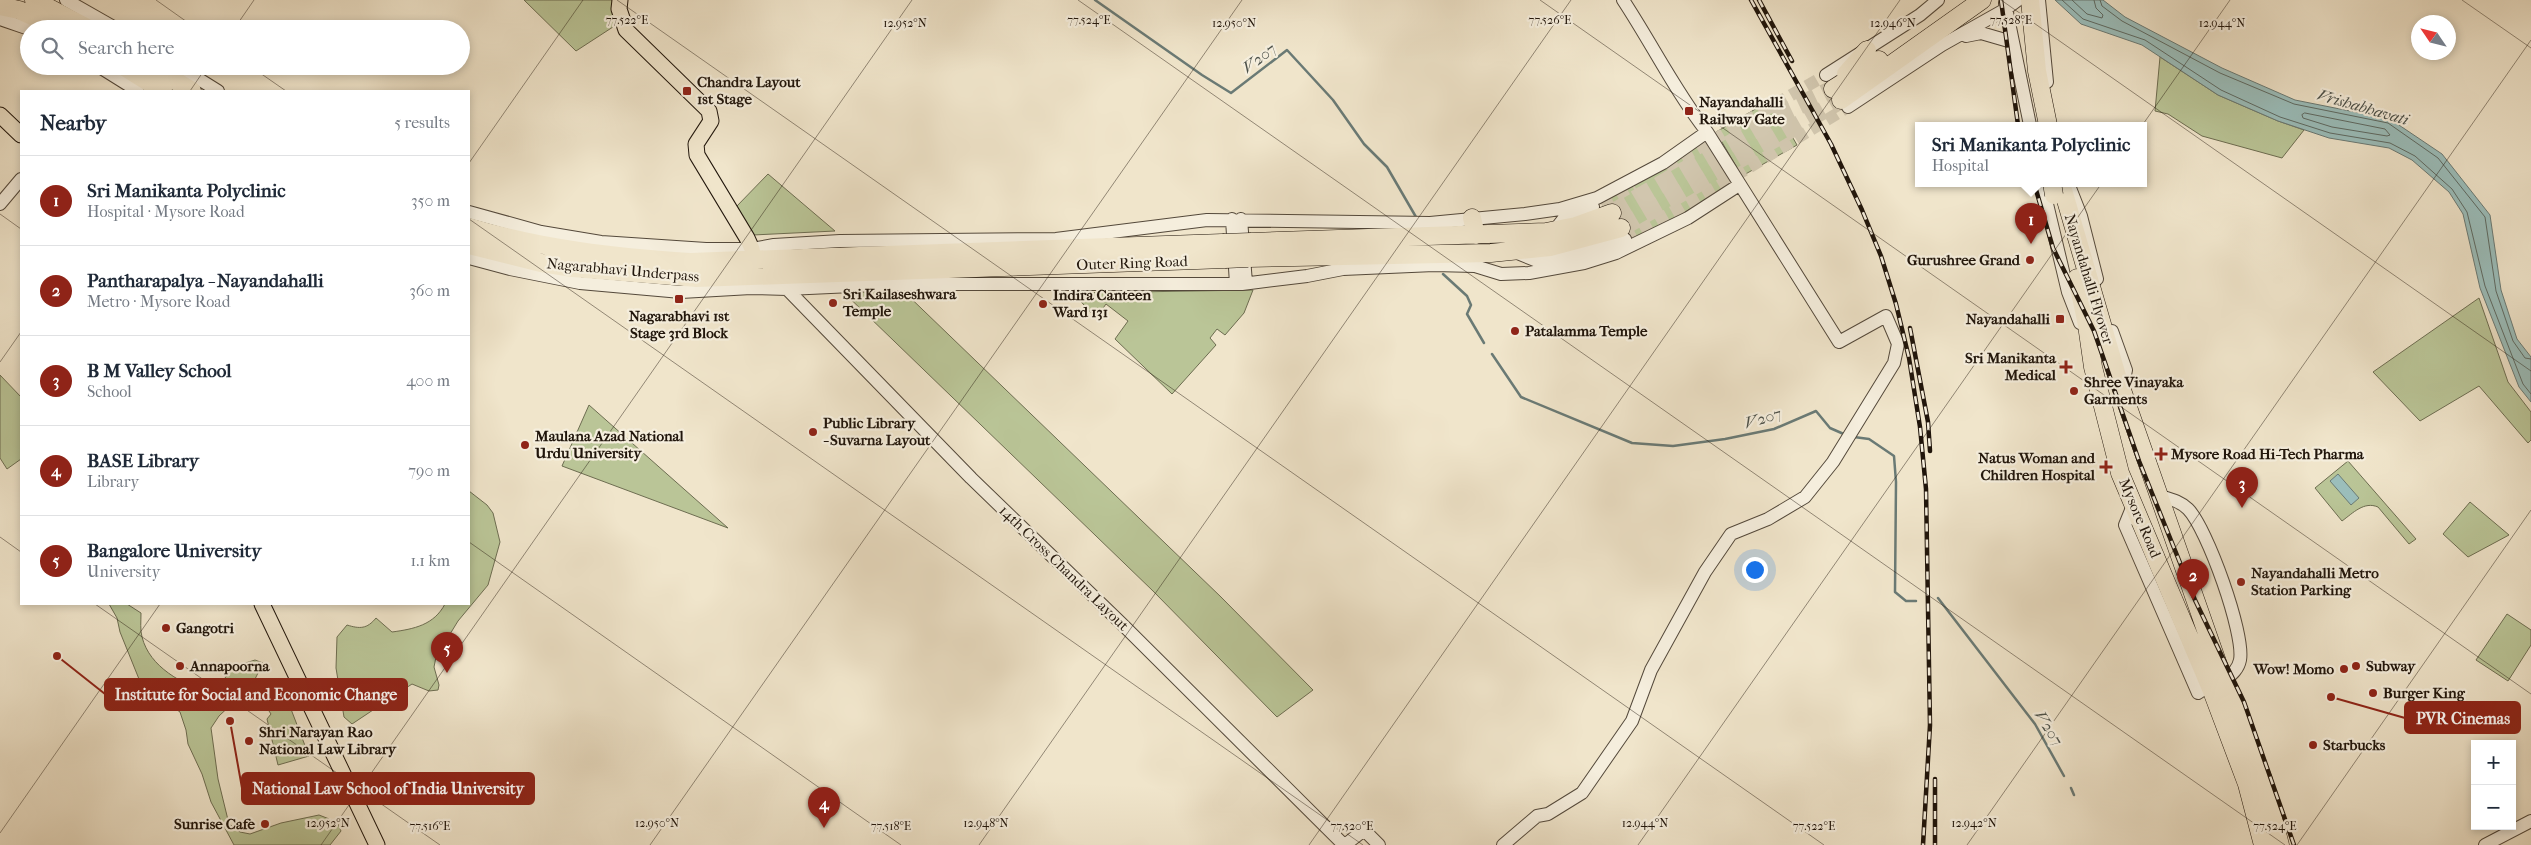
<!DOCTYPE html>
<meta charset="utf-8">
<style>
:root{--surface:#fff;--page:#f2f2f3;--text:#1f2937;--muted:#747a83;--line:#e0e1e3;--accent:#8f2418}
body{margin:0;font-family:"IM FELL French Canon",serif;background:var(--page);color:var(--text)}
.controls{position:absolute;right:15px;bottom:15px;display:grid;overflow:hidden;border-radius:0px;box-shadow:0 2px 8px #0003}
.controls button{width:45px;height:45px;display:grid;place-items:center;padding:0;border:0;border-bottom:1px solid var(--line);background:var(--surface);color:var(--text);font:25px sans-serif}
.compass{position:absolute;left:2411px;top:15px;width:45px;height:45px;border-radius:50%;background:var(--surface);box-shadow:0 2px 8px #0003;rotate:305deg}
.you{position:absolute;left:1754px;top:569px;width:18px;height:18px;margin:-12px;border:4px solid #fff;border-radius:50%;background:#1a73e8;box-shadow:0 0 0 8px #1a73e833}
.badge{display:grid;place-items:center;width:32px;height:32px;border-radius:50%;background:var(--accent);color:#fff;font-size:16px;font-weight:700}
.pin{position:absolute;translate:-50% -41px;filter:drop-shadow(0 1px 2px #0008)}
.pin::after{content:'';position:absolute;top:26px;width:18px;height:15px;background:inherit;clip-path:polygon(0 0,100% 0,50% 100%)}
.popup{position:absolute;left:1915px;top:122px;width:232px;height:65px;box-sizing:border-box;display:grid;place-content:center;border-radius:0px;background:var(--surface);filter:drop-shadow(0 1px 4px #0005);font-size:16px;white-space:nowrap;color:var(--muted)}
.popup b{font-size:19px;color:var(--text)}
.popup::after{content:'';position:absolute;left:50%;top:100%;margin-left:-10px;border:10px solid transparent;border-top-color:var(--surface)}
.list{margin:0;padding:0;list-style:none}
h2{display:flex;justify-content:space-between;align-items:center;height:65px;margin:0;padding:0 20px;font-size:21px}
h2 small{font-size:16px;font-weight:400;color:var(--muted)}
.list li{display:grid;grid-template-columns:32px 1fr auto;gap:15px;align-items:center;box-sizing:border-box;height:90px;padding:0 20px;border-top:1px solid var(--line)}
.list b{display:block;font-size:19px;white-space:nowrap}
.list p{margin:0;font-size:16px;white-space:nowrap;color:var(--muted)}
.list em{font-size:16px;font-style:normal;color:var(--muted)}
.icon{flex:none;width:28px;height:28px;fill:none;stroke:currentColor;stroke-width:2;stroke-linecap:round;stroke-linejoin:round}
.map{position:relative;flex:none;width:2531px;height:845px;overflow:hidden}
.search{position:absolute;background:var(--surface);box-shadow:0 2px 8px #0003;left:20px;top:20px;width:450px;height:55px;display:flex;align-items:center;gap:12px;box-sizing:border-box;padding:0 18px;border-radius:28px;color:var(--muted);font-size:19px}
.panel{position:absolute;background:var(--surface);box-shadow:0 2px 8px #0003;left:20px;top:90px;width:450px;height:515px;border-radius:0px}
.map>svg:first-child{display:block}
</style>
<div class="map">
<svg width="2531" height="845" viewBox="0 0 2531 845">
<rect width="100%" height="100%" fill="#f0e5cb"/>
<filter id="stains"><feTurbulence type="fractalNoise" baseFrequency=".004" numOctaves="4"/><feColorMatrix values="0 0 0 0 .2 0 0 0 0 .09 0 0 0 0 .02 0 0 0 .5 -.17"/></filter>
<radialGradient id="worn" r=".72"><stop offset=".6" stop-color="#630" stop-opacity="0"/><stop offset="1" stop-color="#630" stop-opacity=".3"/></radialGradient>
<path fill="#bac597" stroke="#6d6d51" d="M524 0H612L616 25 576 51Z
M2160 57 2218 95 2278 121 2304 130 2282 158 2202 136 2168 114 2155 111Z
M1771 100 1797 145 1742 176 1716 132Z
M1700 145 1726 188 1650 233 1629 242 1608 198Z
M768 174 835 231 753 235 736 207Z
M896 284 1221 597 1313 690 1277 717 1153 591 837 286Z
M1253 290 1244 313 1225 335 1217 329 1210 338 1216 345 1172 394 1115 339 1128 321 1106 304 1096 318 1073 293Z
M2479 298 2508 382 2531 412V440L2528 443 2479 386 2420 421 2373 372Z
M0 375 21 397V459L7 469 0 458Z
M589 405 728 528 562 466Z
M2348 461 2416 539 2409 544 2378 507C2364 501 2353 513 2342 521L2315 488Z
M469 491 487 505 493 513 500 542 488 585 458 621 436 657 434 667 439 685 438 690 429 691 412 684 352 724 344 717 336 668 337 637 347 625C360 629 367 629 376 618L392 632C414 629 434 625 445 604H469Z
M2470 502 2509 535 2468 557 2443 534Z
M109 604H127L141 613C141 621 140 630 142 637 150 668 182 683 209 694L217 689 233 667 255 660 263 663 252 685 219 716 211 728 218 779 229 824 240 832 250 834 281 823 319 815 337 822 341 831 330 845H234L211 802 202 774 188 744 186 730 180 712 141 684 120 632 117 618Z
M2507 614 2531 630V645L2508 681 2476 660Z
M284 691 309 756 278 765 267 719 271 714 269 711Z"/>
<path fill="#9bbebb" stroke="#6a7a75" d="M2055 0H2103L2125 17 2222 68 2295 100 2390 119 2442 154 2490 215 2501 290 2517 339 2531 357V402L2519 387 2480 288 2463 214 2449 192 2412 160 2389 148 2329 138 2278 121 2218 95 2142 45 2081 24Z
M2338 474 2359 498 2351 505 2330 481Z"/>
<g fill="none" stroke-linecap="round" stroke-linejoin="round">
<path stroke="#5e6a63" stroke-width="1" d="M2062 0 2083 19 2145 40 2221 90 2280 117 2330 133 2390 143 2415 156 2452 189 2467 212 2485 286 2523 384 2531 394
M2072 0 2087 14 2102 18 2103 15 2096 8 2094 0
M2100 0 2102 6 2122 21 2220 73 2294 104 2388 123 2438 158 2485 217 2496 291 2513 341 2525 358 2531 359
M2305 113 2385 129 2390 135 2387 136 2332 127 2303 118 2302 115Z"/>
<path stroke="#6a7a75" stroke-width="2.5" d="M1095 0 1202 75 1231 93 1287 50 1333 100 1364 144 1387 167 1416 217
M1443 274 1467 296 1471 305 1467 314 1484 343
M1492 354 1521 397 1632 443 1673 446 1725 439 1774 429 1816 411 1830 428 1846 435
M1854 437 1869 439 1894 456 1896 482 1895 592 1906 601H1916
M1938 598 2035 724 2064 776
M2071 788 2074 795"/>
<path stroke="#d1c6ae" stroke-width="12" stroke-dasharray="12 6" stroke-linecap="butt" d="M1666 167 1826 75
M1601 204 1634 185
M1625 239 1727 181 1848 107"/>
<path stroke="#d1c6ae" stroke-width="18" stroke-dasharray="18 9" stroke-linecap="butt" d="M1612 213 1781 114 1833 89
M1621 228 1841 100"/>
<defs>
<path id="minor" d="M66 0 117 29
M2039 0 2047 82
M2005 3 2030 125
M0 19 29 29
M1966 36 1981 33 2012 42
M98 66 138 91
M178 66 218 91
M1826 75 1920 15 1938 0
M1848 107 1942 45 2006 9 2018 0
M2042 183 2068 292 2080 323
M2070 188 2081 216 2097 279
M0 204 21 179
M469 212 541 232 601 242 706 249H752L774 245 840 241 1056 239 1207 220 1430 223 1525 214 1560 209 1597 198 1663 163 1707 132
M1232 219 1236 284
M1241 219 1246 283
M1554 231 1565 217 1593 207
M1515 252 1537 261 1586 252 1625 239
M469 258 510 269 580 283 681 292 751 288 787 289 896 284H1242L1307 276 1343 269 1434 265 1475 266 1501 274 1529 273 1584 263 1616 253 1688 218 1739 185
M787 289 971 478 1122 624 1344 845
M2112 331 2126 370 2122 389
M2160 496C2170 499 2180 501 2188 509 2207 528 2245 634 2240 660 2238 670 2231 675 2224 681
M2134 503 2125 525 2198 693 2210 685
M1345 845 1364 830 1379 845
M1503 845 1537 816 1548 814 1582 793 1632 721 1651 670 1705 572 1731 534 1768 519 1805 497 1833 462 1894 363 1898 344 1886 316 1839 342 1707 132C1675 91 1652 44 1623 0
M2485 845 2531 821"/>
<path id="major" d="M620 0 619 9 626 30 709 111 711 121 696 144 697 155 747 238 752 249 754 259
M0 115 21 135
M262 604 377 845"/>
<path id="highway" d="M34 0 89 29
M2030 0 2037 71 2048 125
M0 6 19 10 61 29
M123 66 163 91
M151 66 192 91
M1846 74 1867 50
M1833 89 1879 60
M1841 100 1982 0
M2061 183 2117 376 2222 676 2263 779 2280 845
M1472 218 1476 235
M469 227C542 249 615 257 690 262L1223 243
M1251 242 1546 232 1576 226 1612 213
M469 245 541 263 573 268 697 278 1225 259
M1248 258 1491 253 1550 247 1621 228
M2077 278 2087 325 2093 367 2120 473 2212 691 2247 784 2263 845"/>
</defs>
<use href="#minor" stroke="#54493b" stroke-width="14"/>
<use href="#major" stroke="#20150b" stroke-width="17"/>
<use href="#highway" stroke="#20150b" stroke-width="19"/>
<use href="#minor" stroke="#f5eedd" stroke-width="12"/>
<use href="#major" stroke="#f0e5cb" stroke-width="15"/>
<use href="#highway" stroke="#f0e5cb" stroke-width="18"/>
<defs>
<path id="rail" d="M1751 0 1831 144 1862 210 1881 256 1896 304 1909 358 1920 427 1926 489 1930 725 1923 845
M1759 0 1792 61
M2001 0 2018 125
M2034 183 2053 248 2094 331 2139 461 2195 600 2244 702 2294 845
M1910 328 1928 422 1930 451
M1935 779V845"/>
</defs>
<use href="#rail" stroke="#20150b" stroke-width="4.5"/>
<use href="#rail" stroke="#f5eedd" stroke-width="2.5" stroke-dasharray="8" stroke-linecap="butt"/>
<defs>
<path id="highway-bridge" d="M2052 183 2054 195
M1223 243 1251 242
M1225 259 1248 258"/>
</defs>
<use href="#highway-bridge" stroke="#20150b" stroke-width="19" stroke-linecap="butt"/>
<use href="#highway-bridge" stroke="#f0e5cb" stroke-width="18"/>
</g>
<path fill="none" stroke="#20150b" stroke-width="1" stroke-opacity="0.45" d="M156 0 197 29M617 0 1824 845M1078 0 2285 845M1540 0 2531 694M2001 0 2531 371M2462 0 2531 48M234 29 254 0M250 66 286 91M190 91 207 66M469 163 583 0M0 214 21 229M469 219 1363 845M0 362 21 332M0 537 21 552M469 542 901 845M95 604 440 845M0 833 160 604M321 845 912 0M650 845 1242 0M979 845 1571 0M1309 845 1900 0M1638 845 2230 0M1967 845 2531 40M2297 845 2531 510"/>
<g fill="#8f2418" stroke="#f5eedd" stroke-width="2">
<rect x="682" y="86" width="10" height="10" rx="2.5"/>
<rect x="1684" y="106" width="10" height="10" rx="2.5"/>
<circle cx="2030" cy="260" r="5"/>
<rect x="674" y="294" width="10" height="10" rx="2.5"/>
<circle cx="833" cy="303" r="5"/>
<circle cx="1043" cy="304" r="5"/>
<rect x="2055" y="314" width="10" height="10" rx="2.5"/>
<circle cx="1515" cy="331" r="5"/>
<path d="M2063.5 359.5h5v5h5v5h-5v5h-5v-5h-5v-5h5z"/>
<circle cx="2074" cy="391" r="5"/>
<circle cx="813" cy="432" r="5"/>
<circle cx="525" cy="445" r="5"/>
<path d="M2158.5 446.5h5v5h5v5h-5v5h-5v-5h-5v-5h5z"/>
<path d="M2103.5 459.5h5v5h5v5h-5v5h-5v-5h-5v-5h5z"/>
<circle cx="2241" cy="582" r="5"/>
<circle cx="166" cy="628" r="5"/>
<circle cx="180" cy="666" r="5"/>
<circle cx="2356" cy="666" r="5"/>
<circle cx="2344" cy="669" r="5"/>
<circle cx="2373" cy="693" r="5"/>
<circle cx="249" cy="741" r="5"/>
<circle cx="2313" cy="745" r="5"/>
<circle cx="265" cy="824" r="5"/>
</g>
<g text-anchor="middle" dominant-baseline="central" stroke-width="4.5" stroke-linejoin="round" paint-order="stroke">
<g font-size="15" font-weight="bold" fill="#20150b" stroke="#f5eedd" text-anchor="start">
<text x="697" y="82">Chandra Layout<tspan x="697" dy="17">1st Stage</tspan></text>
<text x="1699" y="102">Nayandahalli<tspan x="1699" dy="17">Railway Gate</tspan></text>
<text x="2020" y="260" text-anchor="end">Gurushree Grand</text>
<text x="843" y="294">Sri Kailaseshwara<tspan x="843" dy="17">Temple</tspan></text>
<text x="1053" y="295">Indira Canteen<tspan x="1053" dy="17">Ward 131</tspan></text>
<text x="679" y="316" text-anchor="middle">Nagarabhavi 1st<tspan x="679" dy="17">Stage 3rd Block</tspan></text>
<text x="2050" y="319" text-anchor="end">Nayandahalli</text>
<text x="1525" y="331">Patalamma Temple</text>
<text x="2056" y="358" text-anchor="end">Sri Manikanta<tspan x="2056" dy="17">Medical</tspan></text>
<text x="2084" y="382">Shree Vinayaka<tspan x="2084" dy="17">Garments</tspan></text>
<text x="823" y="423">Public Library<tspan x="823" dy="17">- Suvarna Layout</tspan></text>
<text x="535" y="436">Maulana Azad National<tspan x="535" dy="17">Urdu University</tspan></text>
<text x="2171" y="454">Mysore Road Hi-Tech Pharma</text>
<text x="2095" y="458" text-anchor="end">Natus Woman and<tspan x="2095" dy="17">Children Hospital</tspan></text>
<text x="2251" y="573">Nayandahalli Metro<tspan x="2251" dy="17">Station Parking</tspan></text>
<text x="176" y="628">Gangotri</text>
<text x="190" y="666">Annapoorna</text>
<text x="2366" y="666">Subway</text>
<text x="2334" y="669" text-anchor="end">Wow! Momo</text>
<text x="2383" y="693">Burger King</text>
<text x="259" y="732">Shri Narayan Rao<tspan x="259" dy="17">National Law Library</tspan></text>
<text x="2323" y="745">Starbucks</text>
<text x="255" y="824" text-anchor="end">Sunrise Cafe</text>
</g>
<g font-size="15" fill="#20150b" stroke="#f5eedd">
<text transform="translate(1132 263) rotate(-2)">Outer Ring Road</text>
<text transform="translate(623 270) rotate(5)">Nagarabhavi Underpass</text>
<text transform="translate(2089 279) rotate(73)">Nayandahalli Flyover</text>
<text transform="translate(2140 518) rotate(67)">Mysore Road</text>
<text transform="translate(1064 568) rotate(44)">14th Cross Chandra Layout</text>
</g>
<g font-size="16" font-style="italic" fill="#4b5049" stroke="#f5eedd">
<text transform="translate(1259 58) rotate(-37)">V207</text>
<text transform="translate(2363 107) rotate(16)">Vrishabhavati</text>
<text transform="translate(1763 418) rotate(-16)">V207</text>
<text transform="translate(2049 728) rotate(58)">V207</text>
</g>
</g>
<g font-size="12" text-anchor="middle" fill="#20150b" stroke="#f5eedd" stroke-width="4.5" stroke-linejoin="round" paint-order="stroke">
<text x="627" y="24">77.522°E</text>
<text x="1089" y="24">77.524°E</text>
<text x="1550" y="24">77.526°E</text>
<text x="2011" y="24">77.528°E</text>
<text x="905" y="27">12.952°N</text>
<text x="1234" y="27">12.950°N</text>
<text x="1893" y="27">12.946°N</text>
<text x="2222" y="27">12.944°N</text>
<text x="328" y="827">12.952°N</text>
<text x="657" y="827">12.950°N</text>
<text x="986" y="827">12.948°N</text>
<text x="1645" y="827">12.944°N</text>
<text x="1974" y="827">12.942°N</text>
<text x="430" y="830">77.516°E</text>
<text x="891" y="830">77.518°E</text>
<text x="1352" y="830">77.520°E</text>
<text x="1814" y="830">77.522°E</text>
<text x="2275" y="830">77.524°E</text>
</g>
<path fill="none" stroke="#8f2418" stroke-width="2" d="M57 656L105 694M2331 697L2405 718M230 721L242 788"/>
<g fill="#8f2418" stroke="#f5eedd" stroke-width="2">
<circle cx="57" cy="656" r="5"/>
<circle cx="2331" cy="697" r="5"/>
<circle cx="230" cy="721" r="5"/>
</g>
<g fill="#8f2418" stroke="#8f2418" stroke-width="2">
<rect x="105" y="679" width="302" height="31" rx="5"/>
<rect x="2405" y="702" width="115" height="31" rx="5"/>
<rect x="242" y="773" width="292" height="31" rx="5"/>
</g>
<g font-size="16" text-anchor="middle" font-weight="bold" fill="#fff">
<text x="256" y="700">Institute for Social and Economic Change</text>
<text x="2463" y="724">PVR Cinemas</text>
<text x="388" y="794">National Law School of India University</text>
</g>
<rect width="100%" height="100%" filter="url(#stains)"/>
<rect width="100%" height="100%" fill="url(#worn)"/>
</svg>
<div class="controls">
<button>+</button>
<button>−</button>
</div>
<svg class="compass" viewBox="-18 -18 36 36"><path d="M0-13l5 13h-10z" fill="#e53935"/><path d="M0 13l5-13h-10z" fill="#747a83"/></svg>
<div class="you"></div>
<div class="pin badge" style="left:2031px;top:244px">1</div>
<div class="popup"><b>Sri Manikanta Polyclinic</b>Hospital</div>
<div class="pin badge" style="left:2193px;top:600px">2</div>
<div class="pin badge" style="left:2242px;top:508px">3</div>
<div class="pin badge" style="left:824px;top:828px">4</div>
<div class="pin badge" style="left:447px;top:673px">5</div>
<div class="search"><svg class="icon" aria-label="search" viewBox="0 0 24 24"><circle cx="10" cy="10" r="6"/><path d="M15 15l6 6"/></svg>Search here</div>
<section class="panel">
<h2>Nearby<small>5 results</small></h2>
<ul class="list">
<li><span class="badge">1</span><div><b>Sri Manikanta Polyclinic</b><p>Hospital · Mysore Road</p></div><em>350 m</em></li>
<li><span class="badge">2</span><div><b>Pantharapalya - Nayandahalli</b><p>Metro · Mysore Road</p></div><em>360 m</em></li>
<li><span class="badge">3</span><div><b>B M Valley School</b><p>School</p></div><em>400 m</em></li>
<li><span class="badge">4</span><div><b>BASE Library</b><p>Library</p></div><em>790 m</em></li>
<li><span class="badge">5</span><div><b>Bangalore University</b><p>University</p></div><em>1.1 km</em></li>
</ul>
</section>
</div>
